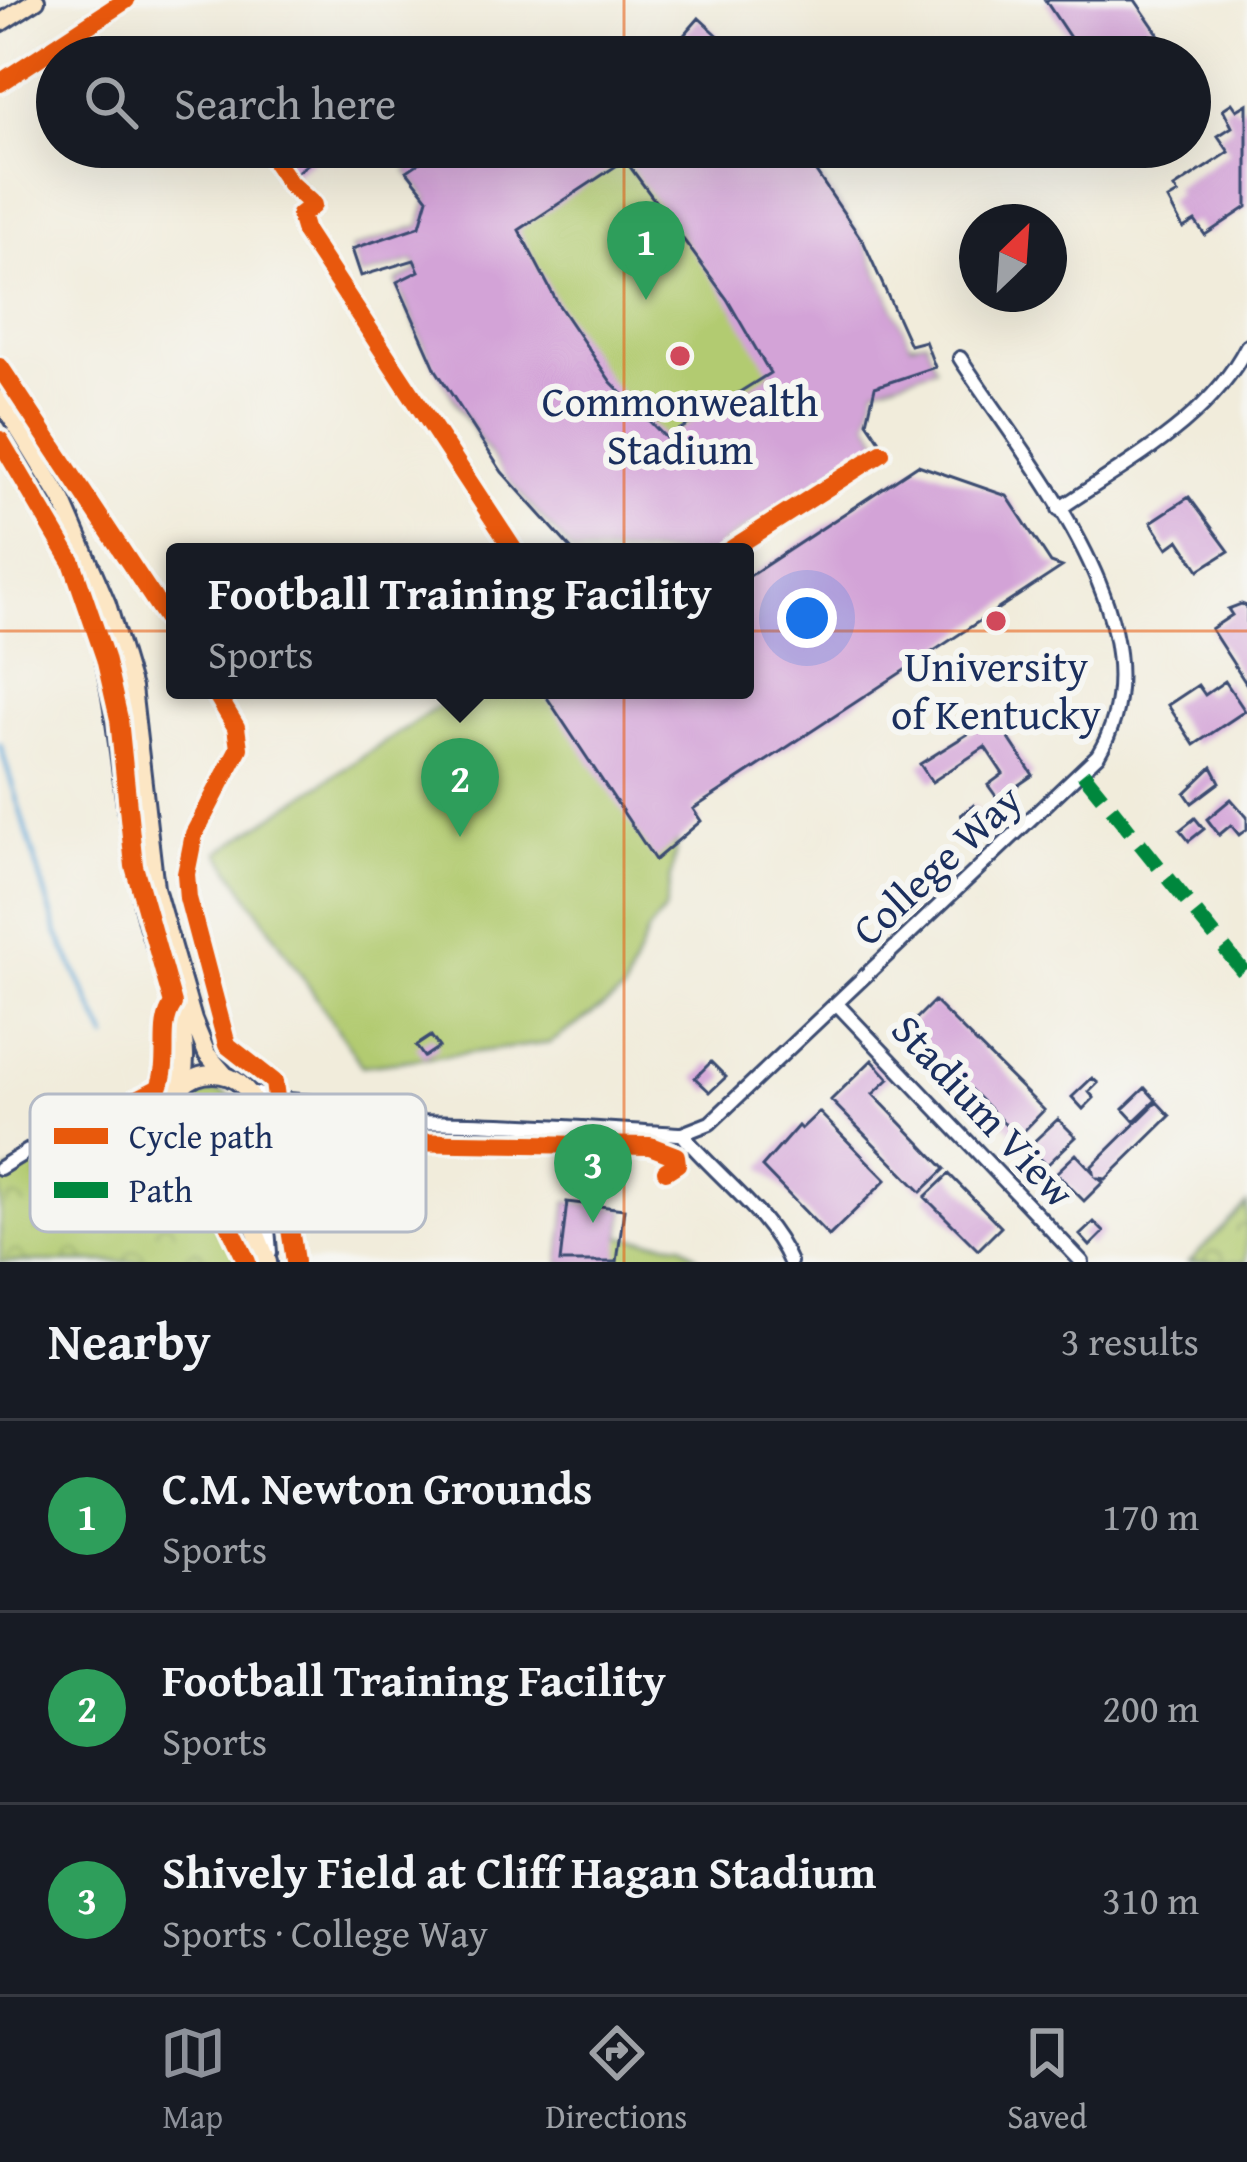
<!DOCTYPE html>
<meta charset="utf-8">
<style>
:root{--surface:#171b24;--page:#20242c;--text:#f1f3f6;--muted:#9ea1a6;--line:#363941;--accent:#8c9099}
body{margin:0;font-family:"Gentium Book Plus",serif;background:var(--page);color:var(--text)}
.compass{position:absolute;left:959px;top:204px;width:108px;height:108px;border-radius:50%;background:var(--surface);box-shadow:0 12px 48px #0002;rotate:25deg}
.you{position:absolute;left:807px;top:618px;width:42px;height:42px;margin:-30px;border:9px solid #fff;border-radius:50%;background:#1a73e8;box-shadow:0 0 0 18px #1a73e833}
.badge{display:grid;place-items:center;width:78px;height:78px;border-radius:50%;background:var(--accent);color:#fff;font-size:39px;font-weight:700}
.pin{position:absolute;translate:-50% -99px;filter:drop-shadow(0 3px 6px #0008)}
.pin::after{content:'';position:absolute;top:63px;width:42px;height:36px;background:inherit;clip-path:polygon(0 0,100% 0,50% 100%)}
.popup{position:absolute;left:166px;top:543px;width:588px;height:156px;box-sizing:border-box;display:grid;place-content:center;border-radius:12px;background:var(--surface);filter:drop-shadow(0 3px 9px #0005);font-size:39px;white-space:nowrap;color:var(--muted)}
.popup b{font-size:45px;color:var(--text)}
.popup::after{content:'';position:absolute;left:50%;top:100%;margin-left:-24px;border:24px solid transparent;border-top-color:var(--surface)}
.list{margin:0;padding:0;list-style:none}
h2{display:flex;justify-content:space-between;align-items:center;height:156px;margin:0;padding:0 48px;font-size:51px}
h2 small{font-size:39px;font-weight:400;color:var(--muted)}
.list li{display:grid;grid-template-columns:78px 1fr auto;gap:36px;align-items:center;box-sizing:border-box;height:192px;padding:0 48px;border-top:3px solid var(--line)}
.list b{display:block;font-size:45px;white-space:nowrap}
.list p{margin:0;font-size:39px;white-space:nowrap;color:var(--muted)}
.list em{font-size:39px;font-style:normal;color:var(--muted)}
.icon{flex:none;width:66px;height:66px;fill:none;stroke:currentColor;stroke-width:2;stroke-linecap:round;stroke-linejoin:round}
.map{position:relative;flex:none;width:1247px;height:1262px;overflow:hidden}
.search{position:absolute;background:var(--surface);box-shadow:0 12px 48px #0002;left:36px;right:36px;top:36px;height:132px;display:flex;align-items:center;gap:30px;box-sizing:border-box;padding:0 42px;border-radius:66px;color:var(--muted);font-size:45px}
.sheet{height:732px;background:var(--surface)}
nav{display:flex;justify-content:space-around;align-items:center;box-sizing:border-box;height:168px;border-top:3px solid var(--line);background:var(--surface);font-size:33px;color:var(--muted)}
nav a{display:grid;justify-items:center;gap:6px}
nav .on{color:var(--accent)}
.map>svg:first-child{display:block}
</style>
<div class="map">
<svg width="1247" height="1262" viewBox="0 0 1247 1262">
<defs>
<pattern id="park-crowns" width="20" height="18" patternUnits="userSpaceOnUse" patternTransform="scale(3)"><rect width="20" height="18" fill="#b2cb71"/><path d="M2 6a3 3 0 1 1 6 0M12 15a3 3 0 1 1 6 0" fill="none" stroke="#90a560"/></pattern>
</defs>
<rect width="100%" height="100%" fill="#f6f6f2"/>
<filter id="ink" filterUnits="userSpaceOnUse"><feTurbulence type="fractalNoise" baseFrequency=".00833" numOctaves="2"/><feDisplacementMap in="SourceGraphic" scale="24" xChannelSelector="R" yChannelSelector="G"/><feConvolveMatrix kernelMatrix="1 2 1 2 8 2 1 2 1" color-interpolation-filters="sRGB"/></filter>
<filter id="wash" filterUnits="userSpaceOnUse"><feTurbulence type="fractalNoise" baseFrequency=".004" numOctaves="4" result="noise"/><feDisplacementMap in="SourceGraphic" scale="48" xChannelSelector="R" yChannelSelector="G"/><feGaussianBlur stdDeviation="2.7" result="paint"/><feColorMatrix in="noise" values="0 0 0 0 0 0 0 0 0 0 0 0 0 0 0 0 0 1.4 0 .05"/><feComposite in="paint" operator="in"/></filter>
<g filter="url(#wash)">
<rect width="100%" height="100%" fill="#f1ecdb"/>
<path fill="#b2cb71" stroke="#667d68" stroke-width="3" d="M443 147H799L864 243 909 344 925 341 935 367 875 387 867 422 884 447 860 463 834 469 720 544 717 552H574C496 475 437 385 397 282L418 271 414 260 361 276 352 249 420 226 428 198 407 171Z
M463 690H723L681 821 665 910 648 931 623 993 550 1043 362 1066 219 852Z
M188 1118a26 26 0 1 1 52 0a26 26 0 1 1-52 0Z
M567 1202 624 1209 621 1237 681 1244 703 1262H560Z"/>
<path fill="url(#park-crowns)" stroke="#667d68" stroke-width="3" d="M150 1146C205 1161 225 1211 238 1262H0V1176C49 1146 93 1146 150 1146Z
M1247 1204V1262H1189Z"/>
<g fill="none" stroke-linecap="round" stroke-linejoin="round">
<path stroke="#60a7d6" stroke-width="4.5" d="M0 744 57 932 107 1039"/>
</g>
<g id="blocks">
<path fill="#d3a3d7" fill-rule="evenodd" d="M1045 0H1135L1174 57H1083Z
M699 18 723 40 707 57H665Z
M605 39 619 57H579Z
M1232 103 1237 110 1247 104V207L1205 235 1195 221 1183 228 1168 200 1178 194 1174 188 1229 152 1218 136 1232 127 1223 109Z
M290 147H331L293 175 278 155Z
M443 147H799L864 243 910 345 925 341 935 367 875 387 867 422 884 447 838 473 835 469 720 544 717 552H574L502 472 436 370 397 282 419 271 414 260 361 276 352 249 420 226 428 198 407 171ZM625 160 727 299 770 373 666 438 611 382 558 304 519 230Z
M918 465 1007 496 1051 563 1062 567 693 809 701 821 655 860 542 690H745V579Z
M1189 497 1229 551 1199 570 1179 540 1168 548 1151 522Z
M1241 604 1247 606V685L1211 629 1232 615 1228 609Z
M1225 681 1245 711 1194 745 1168 705 1198 685 1205 695Z
M1003 712 1007 720 1000 725 1033 775 998 799 988 785 1003 774 985 747 932 782 920 764Z
M1212 767 1220 782 1192 803 1185 793Z
M1231 799 1247 817V829L1239 835 1231 825 1219 835 1207 819Z
M974 805 983 818 970 827 961 815Z
M1195 818 1204 829 1189 841 1180 830Z
M934 1001 1044 1110 1018 1137 908 1027Z
M431 1036 439 1047 424 1057 416 1046Z
M872 1060 889 1079 873 1094 945 1169 921 1192 831 1100Z
M711 1062 726 1077 710 1092 695 1078Z
M1092 1078 1098 1083 1089 1092 1094 1098 1083 1109 1072 1097Z
M1145 1088 1156 1100 1134 1121 1123 1109Z
M1157 1102 1170 1116 1106 1179 1098 1178 1103 1182 1084 1201 1056 1173 1076 1154 1093 1172 1092 1166Z
M819 1112 886 1180 829 1236 762 1167 798 1126 801 1129Z
M1058 1119 1076 1137 1047 1165 1028 1147Z
M949 1174 1001 1227 978 1250 925 1197Z
M567 1202 624 1209 617 1262H560Z
M1094 1222 1104 1232 1090 1246 1080 1235Z"/>
</g>
</g>
<g filter="url(#ink)">
<use href="#blocks" fill-opacity="0" stroke="#3b4b71" stroke-width="3"/>
<g fill="none" stroke-linecap="round" stroke-linejoin="round">
<defs>
<path id="street" d="M1059 509C1126 463 1209 421 1247 346
M837 1004 1082 1262
M247 1091 276 1099 360 1106 404 1119
M253 1134 295 1117H368
M682 1134C717 1177 768 1211 790 1262
M48 1142 153 1138 183 1147
M0 1168 49 1138 148 1115 175 1097
M270 1253C267 1211 258 1161 303 1136 352 1108 612 1131 682 1134L710 1123 1098 755C1175 629 1027 462 960 358"/>
<path id="secondary" d="M0 23 36 0
M0 399 63 502 107 604 132 688 155 888 193 1020 207 1054 226 1076
M0 440C35 491 66 543 87 601 125 709 118 817 148 925 162 975 201 1041 178 1092
M170 1117a43 43 0 1 1 86 0a43 43 0 1 1-86 0Z
M246 1146C233 1186 253 1224 268 1262
M196 1157 226 1196 247 1262"/>
</defs>
<use href="#street" stroke="#3b4b71" stroke-width="18"/>
<use href="#secondary" stroke="#3b4b71" stroke-width="22"/>
<use href="#street" stroke="#fff" stroke-width="12"/>
<use href="#secondary" stroke="#fce6c4" stroke-width="16"/>
<path stroke="#00873e" stroke-width="15" stroke-dasharray="30 15" stroke-linecap="butt" d="M1083 773 1247 976"/>
<defs>
<path id="cycleway" d="M0 83 126 0
M265 147 290 184 313 205 300 215 305 232 515 552
M0 367 175 631
M0 440 72 562 105 658 119 719 134 866 173 1004C157 1028 171 1058 159 1088L126 1105 133 1153 167 1157 206 1189 211 1187 247 1262
M727 552 881 453
M214 690 236 727 239 748 194 834 186 874 188 898 227 1045 274 1082 280 1129 301 1158
M295 1262C288 1205 269 1167 334 1141L650 1146 676 1156 677 1164 666 1171"/>
</defs>
<use href="#cycleway" stroke="#f6f6f2" stroke-width="26"/>
<use href="#cycleway" stroke="#e8590c" stroke-width="18"/>
</g>
</g>
<path fill="none" stroke="#e8590c" stroke-width="3" stroke-opacity="0.55" d="M624 0V57M624 147V1262M0 631H1247"/>
<g fill="#d1495b" stroke="#f6f6f2" stroke-width="4.5">
<circle cx="680" cy="356" r="12"/>
<circle cx="996" cy="621" r="12"/>
</g>
<g text-anchor="middle" dominant-baseline="central" stroke-width="12" stroke-linejoin="round" paint-order="stroke">
<g font-size="42" fill="#1b2f5e" stroke="#f6f6f2">
<text x="680" y="400">Commonwealth<tspan x="680" dy="48">Stadium</tspan></text>
<text x="996" y="665">University<tspan x="996" dy="48">of Kentucky</tspan></text>
</g>
<g font-size="42" fill="#1b2f5e" stroke="#f6f6f2">
<text transform="translate(936 864) rotate(-43)">College Way</text>
<text transform="translate(984 1110) rotate(47)">Stadium View</text>
</g>
</g>
<rect x="30" y="1094" width="396" height="138" rx="18" fill="#f6f6f2" stroke="#b4bac6" stroke-width="3"/>
<rect x="54" y="1128" width="54" height="16" fill="#e8590c"/>
<rect x="54" y="1182" width="54" height="16" fill="#00873e"/>
<g font-size="33" fill="#1b2f5e">
<text x="129" y="1148">Cycle path</text>
<text x="129" y="1202">Path</text>
</g>
</svg>
<svg class="compass" viewBox="-18 -18 36 36"><path d="M0-13l5 13h-10z" fill="#e53935"/><path d="M0 13l5-13h-10z" fill="#9ea1a6"/></svg>
<div class="you"></div>
<div class="pin badge" style="left:646px;top:300px;background:#2e9e5b">1</div>
<div class="pin badge" style="left:460px;top:837px;background:#2e9e5b">2</div>
<div class="popup"><b>Football Training Facility</b>Sports</div>
<div class="pin badge" style="left:593px;top:1223px;background:#2e9e5b">3</div>
<div class="search"><svg class="icon" aria-label="search" viewBox="0 0 24 24"><circle cx="10" cy="10" r="6"/><path d="M15 15l6 6"/></svg>Search here</div>
</div>
<section class="sheet">
<h2>Nearby<small>3 results</small></h2>
<ul class="list">
<li><span class="badge" style="background:#2e9e5b">1</span><div><b>C.M. Newton Grounds</b><p>Sports</p></div><em>170 m</em></li>
<li><span class="badge" style="background:#2e9e5b">2</span><div><b>Football Training Facility</b><p>Sports</p></div><em>200 m</em></li>
<li><span class="badge" style="background:#2e9e5b">3</span><div><b>Shively Field at Cliff Hagan Stadium</b><p>Sports · College Way</p></div><em>310 m</em></li>
</ul>
</section>
<nav>
<a class="on"><svg class="icon" aria-label="map" viewBox="0 0 24 24"><path d="M3 6l6-2 6 2 6-2v14l-6 2-6-2-6 2zM9 4v14M15 6v14"/></svg>Map</a>
<a><svg class="icon" aria-label="directions" viewBox="0 0 24 24"><path d="M12 3l9 9-9 9-9-9zM9 14v-3h6M13 9l2 2-2 2"/></svg>Directions</a>
<a><svg class="icon" aria-label="saved" viewBox="0 0 24 24"><path d="M7 4h10v16l-5-4-5 4z"/></svg>Saved</a>
</nav>
